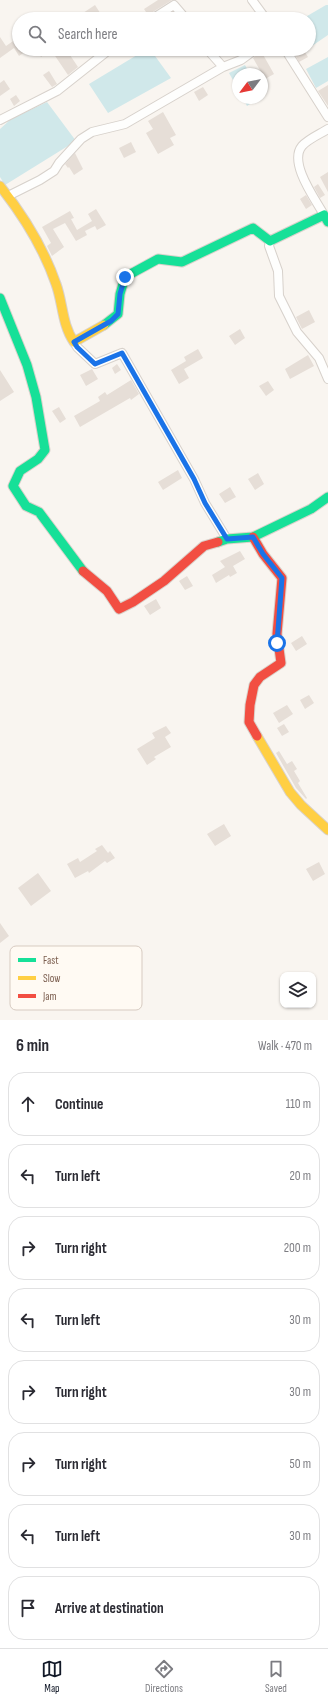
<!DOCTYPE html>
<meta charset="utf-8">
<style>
:root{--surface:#fff;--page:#f2f2f3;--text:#2b2b33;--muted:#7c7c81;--line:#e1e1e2;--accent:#111827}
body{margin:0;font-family:"Sofia Sans Condensed",sans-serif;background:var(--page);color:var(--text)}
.controls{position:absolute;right:12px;bottom:12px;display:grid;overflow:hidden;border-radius:8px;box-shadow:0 1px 3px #0004}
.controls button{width:36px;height:36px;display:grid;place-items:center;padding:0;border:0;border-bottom:1px solid var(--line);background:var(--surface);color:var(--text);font:20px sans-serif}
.compass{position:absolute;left:232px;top:68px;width:36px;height:36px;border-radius:50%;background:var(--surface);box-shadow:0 1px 3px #0004;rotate:238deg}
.stop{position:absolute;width:12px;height:12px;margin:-9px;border:3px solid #1a73e8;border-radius:50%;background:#fff}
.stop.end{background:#1a73e8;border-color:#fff;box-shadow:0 1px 4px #0008}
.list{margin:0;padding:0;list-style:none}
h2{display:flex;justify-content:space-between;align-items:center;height:52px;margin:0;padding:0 16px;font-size:17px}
h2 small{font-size:13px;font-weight:400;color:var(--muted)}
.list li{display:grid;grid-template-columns:26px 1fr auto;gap:12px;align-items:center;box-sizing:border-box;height:64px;margin:0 8px 8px;padding:0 8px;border:1px solid var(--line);border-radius:16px}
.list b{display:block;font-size:15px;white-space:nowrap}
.list em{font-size:13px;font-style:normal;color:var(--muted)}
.icon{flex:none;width:22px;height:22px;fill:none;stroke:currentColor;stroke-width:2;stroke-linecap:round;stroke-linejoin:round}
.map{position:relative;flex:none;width:328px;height:1020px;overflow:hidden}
.search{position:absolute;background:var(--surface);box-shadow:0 1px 3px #0004;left:12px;right:12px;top:12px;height:44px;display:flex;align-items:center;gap:10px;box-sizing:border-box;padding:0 14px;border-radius:22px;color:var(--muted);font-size:15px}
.sheet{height:628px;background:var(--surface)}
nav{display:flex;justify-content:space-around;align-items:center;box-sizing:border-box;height:56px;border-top:1px solid var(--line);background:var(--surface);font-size:11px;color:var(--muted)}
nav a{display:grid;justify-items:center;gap:2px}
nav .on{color:var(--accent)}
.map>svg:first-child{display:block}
</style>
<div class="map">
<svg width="328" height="1020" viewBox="0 0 328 1020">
<rect width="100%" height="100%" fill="#f9f5f0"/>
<path fill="#d0e8ea" d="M326 5H328V35L309 48V19H302Z
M147 49H150L171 78 108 113 89 84Z
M328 57V81L316 88 306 69Z
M245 65 250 74H238V89L229 73Z
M243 98H259L247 106Z
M47 102 76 141 5 185 0 177V129L11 119Z"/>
<path fill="#e6ded7" d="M158 0H172L148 15 144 9Z
M95 5 104 19H77L84 14 83 13Z
M0 37 6 46 19 37V49H29L19 56 14 48 0 58Z
M35 49H58L61 53 67 49H79L70 55 78 67 68 75 51 50 41 57Z
M292 49H303L308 57 299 62Z
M261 51 274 74 265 79 253 58Z
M49 71 57 84 52 87 43 75Z
M4 80 10 89 0 96V83Z
M328 85V106L318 91Z
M203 87 208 95 199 101 194 92Z
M16 95 20 101 14 106 10 99Z
M163 112 176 135 170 138 174 145 158 154 146 133 153 129 148 121Z
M131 142 136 152 124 158 119 148Z
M75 153 83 169 74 175 69 167 68 168 65 164Z
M328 172V192L320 177Z
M318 184 325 195 320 198 314 187Z
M306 195 312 205 306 209 300 199Z
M96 209 106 225 97 230 95 226 85 231 87 235 76 241 65 223 53 229 64 247 52 256 47 246 51 243 42 227 70 211 74 218 71 219 77 230 92 221 88 214Z
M309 310 315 322 302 329 296 317Z
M240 329 245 338 235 345 229 336Z
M198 349 203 358 184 369 189 378 179 384 171 370 186 361 184 357Z
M308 355 314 366 290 379 285 369Z
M117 364 121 370 115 374 112 368Z
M92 369 98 379 86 386 80 375Z
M0 370 14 392 0 401Z
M131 380 139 394 131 400 130 398 80 427 74 416 100 401 98 397 105 392 107 395Z
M268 381 274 390 266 396 259 386Z
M59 407 66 419 60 423 52 411Z
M178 470 182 478 163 490 158 482Z
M258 473 264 484 255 490 248 479Z
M230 487 236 497 225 503 219 494Z
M240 551 245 559 233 566 237 573 230 577 229 575 216 583 212 575 225 567 220 561Z
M187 576 193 586 185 590 179 581Z
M156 599 161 608 150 615 144 606Z
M302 636 307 644 296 651 291 643Z
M309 695 314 703 305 709 300 700Z
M287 705 293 714 279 723 273 713Z
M284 724 289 732 282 736 277 728Z
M166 726 171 733 165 737 171 747 154 757 156 759 147 765 137 749 155 738 152 733Z
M279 751 287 764 292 761 297 769 294 771 300 781 298 783 307 798 306 799 296 788 276 753Z
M224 824 231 836 215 846 207 834Z
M102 845 108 853 110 851 115 858 107 863 105 861 89 873 88 871 75 878 67 864 78 858 80 862 97 851 95 849Z
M319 862 325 874 313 881 306 869Z
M38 873 51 891 31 906 18 888Z
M0 923 9 936 0 943Z"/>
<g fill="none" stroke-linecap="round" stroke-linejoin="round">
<defs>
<path id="street" d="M252 0 266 19
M152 19 174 5 186 19
M207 49 223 67 241 60 256 49
M285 49 328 117
M0 120 57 91 110 49
M8 196 40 180 54 171 59 163 81 139 92 132 125 124 223 67
M324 215C316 200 288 163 302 146 308 139 320 134 328 129
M270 241 269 246 278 271 279 296 297 332 319 358 328 379
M74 342 77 347 95 364 122 353 194 479 205 503 227 539"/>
<path id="fast" d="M0 298 27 365 36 397 45 450 38 459 20 471 13 486 26 506 39 512 83 571
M104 325 118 314 120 294 125 277 158 259 182 262 253 228 270 241 324 215 328 222
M218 542 227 539 253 537 311 509 328 497"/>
<path id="slow" d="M0 186C23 215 44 249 56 284 63 303 62 325 74 342L104 325
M257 736 290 792 301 805 328 830"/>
<path id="jam" d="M253 537 263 554 282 578 277 634 281 663 260 677 254 685 250 705 249 722 257 736
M83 571 107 591 119 609 133 602 164 581 204 546 218 542"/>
</defs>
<use href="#street" stroke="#d7d1cb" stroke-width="10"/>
<use href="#fast" stroke="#d9d2cb" stroke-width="11"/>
<use href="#slow" stroke="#d9d2cb" stroke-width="11"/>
<use href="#jam" stroke="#d9d2cb" stroke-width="11"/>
<use href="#street" stroke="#fefefd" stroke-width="8"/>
<use href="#fast" stroke="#16e098" stroke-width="9"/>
<use href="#slow" stroke="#ffcf43" stroke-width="9"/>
<use href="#jam" stroke="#f24e42" stroke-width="9"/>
</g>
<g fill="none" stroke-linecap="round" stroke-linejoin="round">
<path stroke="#1a73e8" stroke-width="5" d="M125 277 120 294 118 314 111 321 74 342 77 347 95 364 122 353 194 479 205 503 227 539 253 537 263 554 282 578 277 643"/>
</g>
<rect x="10" y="946" width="132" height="64" rx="6" fill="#fffaf3" stroke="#d7cbc1" stroke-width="1"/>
<rect x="18" y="958" width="18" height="4" fill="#16e098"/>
<rect x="18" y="976" width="18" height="4" fill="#ffcf43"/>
<rect x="18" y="994" width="18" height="4" fill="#f24e42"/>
<g font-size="11" fill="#7a5c4d">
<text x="43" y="964">Fast</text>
<text x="43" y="982">Slow</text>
<text x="43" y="1000">Jam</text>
</g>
</svg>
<div class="controls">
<button><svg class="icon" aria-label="layers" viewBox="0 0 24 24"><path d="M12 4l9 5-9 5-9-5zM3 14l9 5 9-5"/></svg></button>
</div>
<svg class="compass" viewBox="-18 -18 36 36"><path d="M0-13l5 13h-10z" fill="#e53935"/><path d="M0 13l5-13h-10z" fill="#7c7c81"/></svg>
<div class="stop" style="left:277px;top:643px"></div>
<div class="stop end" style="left:125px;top:277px"></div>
<div class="search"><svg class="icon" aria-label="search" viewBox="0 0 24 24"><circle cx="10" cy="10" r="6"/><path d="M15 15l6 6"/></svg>Search here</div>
</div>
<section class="sheet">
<h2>6 min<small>Walk · 470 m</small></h2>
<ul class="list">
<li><svg class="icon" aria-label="ahead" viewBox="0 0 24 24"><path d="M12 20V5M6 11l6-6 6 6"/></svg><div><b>Continue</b></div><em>110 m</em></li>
<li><svg class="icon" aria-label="left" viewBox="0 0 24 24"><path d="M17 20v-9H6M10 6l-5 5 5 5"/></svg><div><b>Turn left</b></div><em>20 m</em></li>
<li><svg class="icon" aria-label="right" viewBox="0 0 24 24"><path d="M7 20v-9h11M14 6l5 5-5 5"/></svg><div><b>Turn right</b></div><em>200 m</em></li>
<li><svg class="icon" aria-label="left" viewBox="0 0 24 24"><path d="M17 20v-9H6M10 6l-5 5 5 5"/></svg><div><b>Turn left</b></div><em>30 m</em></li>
<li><svg class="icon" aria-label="right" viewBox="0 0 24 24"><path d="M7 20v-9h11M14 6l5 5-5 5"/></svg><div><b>Turn right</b></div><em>30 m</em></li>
<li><svg class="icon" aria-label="right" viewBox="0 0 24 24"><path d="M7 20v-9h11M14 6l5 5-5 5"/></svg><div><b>Turn right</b></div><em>50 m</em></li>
<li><svg class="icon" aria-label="left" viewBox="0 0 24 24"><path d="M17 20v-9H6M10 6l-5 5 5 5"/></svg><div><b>Turn left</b></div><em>30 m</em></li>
<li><svg class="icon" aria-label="arrive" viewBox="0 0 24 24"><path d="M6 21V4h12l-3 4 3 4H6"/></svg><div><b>Arrive at destination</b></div></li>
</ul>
</section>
<nav>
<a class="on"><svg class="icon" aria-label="map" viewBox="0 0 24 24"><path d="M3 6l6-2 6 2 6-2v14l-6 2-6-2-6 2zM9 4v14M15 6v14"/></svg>Map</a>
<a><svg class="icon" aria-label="directions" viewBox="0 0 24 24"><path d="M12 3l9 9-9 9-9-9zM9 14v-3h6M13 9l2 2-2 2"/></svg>Directions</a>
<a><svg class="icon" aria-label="saved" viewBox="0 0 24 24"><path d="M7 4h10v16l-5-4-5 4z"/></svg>Saved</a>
</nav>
